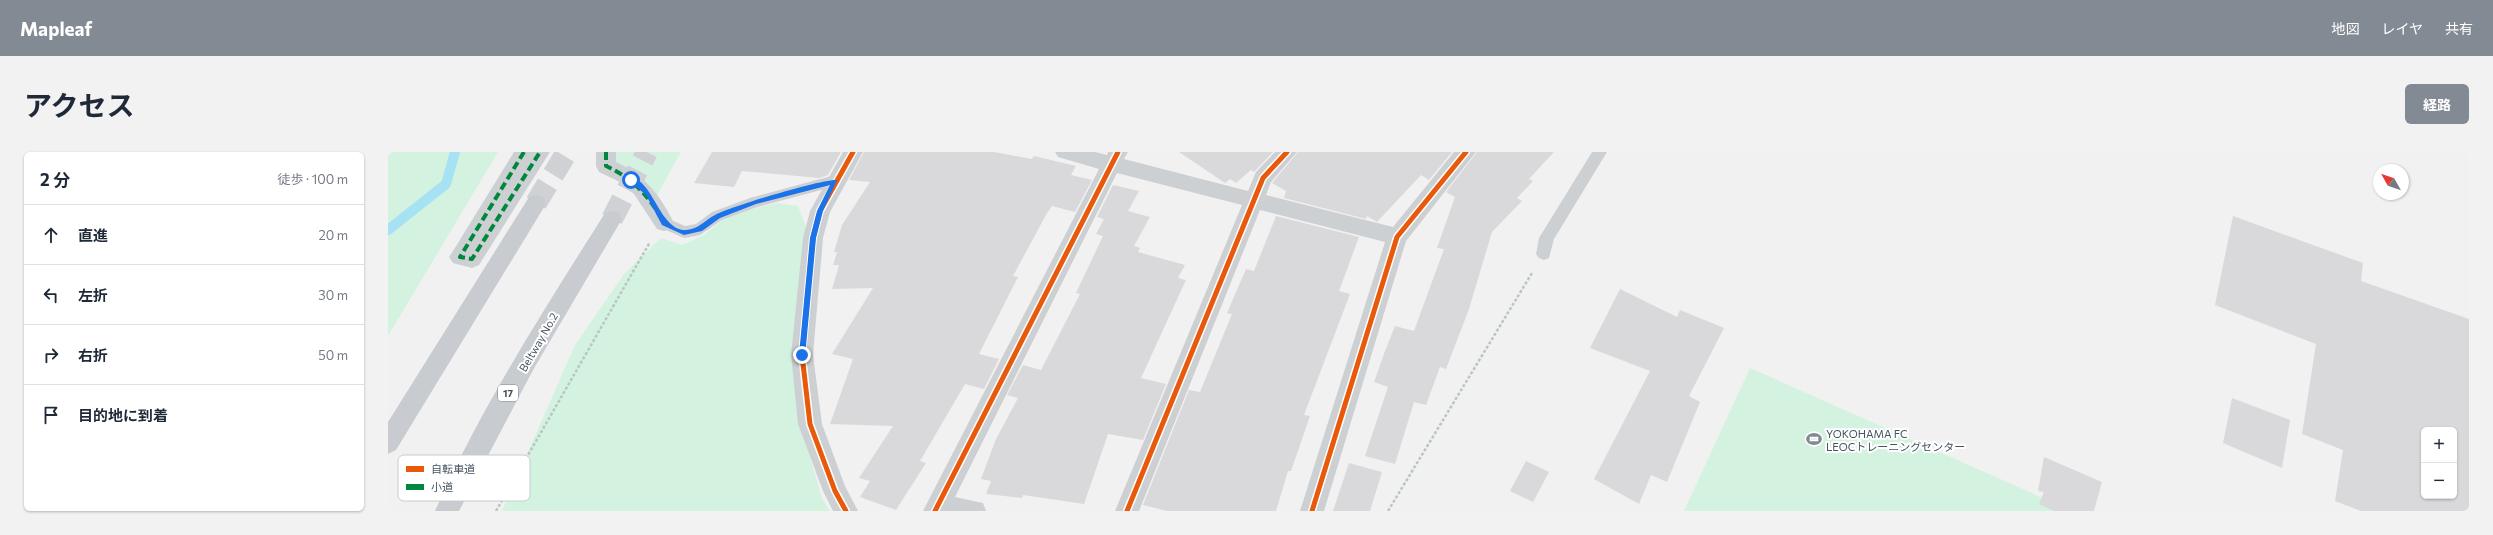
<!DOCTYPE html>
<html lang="ja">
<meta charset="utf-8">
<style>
:root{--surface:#fff;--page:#f2f2f3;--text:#1f2937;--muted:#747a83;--line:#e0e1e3;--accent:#828a93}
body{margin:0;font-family:Commissioner,"Noto Sans JP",sans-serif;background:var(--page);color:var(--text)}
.controls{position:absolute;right:12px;bottom:12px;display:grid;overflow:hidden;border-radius:6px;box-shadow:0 1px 3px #0004}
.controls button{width:36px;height:36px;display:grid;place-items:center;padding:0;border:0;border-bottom:1px solid var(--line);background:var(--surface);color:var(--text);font:20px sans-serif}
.compass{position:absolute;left:1985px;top:12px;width:36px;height:36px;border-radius:50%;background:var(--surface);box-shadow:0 1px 3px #0004;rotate:310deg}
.stop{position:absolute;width:12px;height:12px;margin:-9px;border:3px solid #1a73e8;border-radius:50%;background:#fff}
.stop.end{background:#1a73e8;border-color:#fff;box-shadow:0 1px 4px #0008}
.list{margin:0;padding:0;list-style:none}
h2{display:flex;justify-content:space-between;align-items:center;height:52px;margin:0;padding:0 16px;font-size:17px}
h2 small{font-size:13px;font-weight:400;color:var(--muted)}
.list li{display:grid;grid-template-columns:26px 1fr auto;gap:12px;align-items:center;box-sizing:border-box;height:60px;padding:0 16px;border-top:1px solid var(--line)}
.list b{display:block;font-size:15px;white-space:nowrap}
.list em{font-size:13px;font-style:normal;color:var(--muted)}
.icon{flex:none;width:22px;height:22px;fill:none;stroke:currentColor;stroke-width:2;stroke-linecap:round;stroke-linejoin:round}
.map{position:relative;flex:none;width:2081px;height:359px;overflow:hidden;border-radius:6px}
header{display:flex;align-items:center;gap:24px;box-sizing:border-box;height:56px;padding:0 20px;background:var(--accent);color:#fff}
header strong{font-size:19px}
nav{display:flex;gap:22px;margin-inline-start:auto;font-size:14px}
.intro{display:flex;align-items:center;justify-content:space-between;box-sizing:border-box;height:96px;padding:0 24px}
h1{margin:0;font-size:28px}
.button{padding:10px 18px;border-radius:6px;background:var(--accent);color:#fff;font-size:14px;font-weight:700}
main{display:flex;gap:24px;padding:0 24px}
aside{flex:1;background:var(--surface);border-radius:6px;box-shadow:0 1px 3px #0004}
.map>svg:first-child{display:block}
</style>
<header>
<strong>Mapleaf</strong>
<nav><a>地図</a><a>レイヤ</a><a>共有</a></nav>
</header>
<div class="intro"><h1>アクセス</h1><a class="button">経路</a></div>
<main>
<aside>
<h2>2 分<small>徒歩 · 100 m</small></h2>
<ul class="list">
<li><svg class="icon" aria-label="ahead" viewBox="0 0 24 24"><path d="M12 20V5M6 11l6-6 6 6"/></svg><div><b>直進</b></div><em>20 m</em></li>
<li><svg class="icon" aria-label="left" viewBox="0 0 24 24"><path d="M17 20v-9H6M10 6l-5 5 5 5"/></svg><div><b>左折</b></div><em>30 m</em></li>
<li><svg class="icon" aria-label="right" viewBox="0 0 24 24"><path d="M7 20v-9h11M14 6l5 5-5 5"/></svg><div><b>右折</b></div><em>50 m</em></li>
<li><svg class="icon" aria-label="arrive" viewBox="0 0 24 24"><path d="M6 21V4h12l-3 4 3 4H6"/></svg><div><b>目的地に到着</b></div></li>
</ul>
</aside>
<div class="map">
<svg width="2081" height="359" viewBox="0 0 2081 359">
<rect width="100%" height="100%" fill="#f2f1f1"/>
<path fill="#d4f2e0" d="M0 0H110L0 184Z
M210 0H293L259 61 255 42Z
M390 51 410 54 419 78 403 205 413 273 434 346 442 359H114L187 193 236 122 273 86 294 93 316 83 336 67 363 57Z
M1362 216 1684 359H1296Z"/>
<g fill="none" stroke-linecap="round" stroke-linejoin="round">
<path stroke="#a6e2f3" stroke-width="10" d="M0 78 58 32 67 0"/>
</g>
<path fill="#d9d9db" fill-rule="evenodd" d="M324 0H453L440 23 431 26 354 19 346 35 306 31Z
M476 0H606L644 7 646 4 688 14 683 23 704 28 687 60 664 54 659 61 625 124 630 125 591 202 611 207 596 237 577 232 532 309 538 311 508 358 472 345 482 329 471 326 505 274 442 272 465 207 444 202 485 136 444 137 451 113H445L449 100H446L454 73 482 30 461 28Z
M791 0H885L866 20 863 18 848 31 842 27 837 31Z
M910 0H1064L1041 28 1033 23 989 70 979 64 978 67 896 46 898 39 884 31Z
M1089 0H1166L1141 27 1145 29 1129 46 1134 49 1104 80 1081 157 1058 217 1052 215 1038 253 1026 250 1007 312 977 304 1000 235 986 230 997 199 1007 174 1026 179 1056 97 1049 96 1067 45 1058 40Z
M725 33 751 39 740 59 762 65 746 94 752 96 750 100 797 113 790 126 798 128 753 226 778 232 755 288 720 282 696 352 635 343 634 346 598 342 603 329 593 327 608 287 630 246 619 243 635 213 653 218 692 142 688 141 715 84 708 82 716 67 709 65Z
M888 64 971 85 951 139 962 142 916 263 922 264 903 319H900L888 359H779L755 353 801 238 812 240 844 162 839 161 858 117 866 119Z
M1845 64 1975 111 1973 129 2081 167V359H1973L1947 349 1955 298 1914 282 1928 192 1827 153ZM2036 278H2066V344H2036Z
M1232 137 1289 165 1292 158 1336 176 1301 244 1312 250 1279 330 1263 323 1251 352 1206 327 1262 219 1202 196Z
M1844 246 1902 268 1894 316 1835 291Z
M1656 305 1714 330 1706 359H1666L1651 352 1656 340 1650 339Z
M1138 309 1161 320 1145 350 1122 339Z
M961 311 994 320 982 359H945Z"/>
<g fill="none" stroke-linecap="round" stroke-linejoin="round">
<path stroke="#d0d1d4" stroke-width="22" stroke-dasharray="22 11" stroke-linecap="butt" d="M148 51 179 0
M224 67 259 0"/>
<path stroke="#b9c6c3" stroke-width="2.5" stroke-dasharray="3 2" stroke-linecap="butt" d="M108 359 262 90
M1000 359 1144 121"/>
<path fill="#cdd0d2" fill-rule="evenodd" d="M1204 0H1219L1166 87 1161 106 1156 108 1151 106 1148 102 1151 86Z
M447 23 452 25 454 29 452 33 369 55 334 68 312 83 296 86 271 75 268 71 271 67 276 65 297 74 308 72 324 60 362 46Z"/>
<path fill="#cdd0d2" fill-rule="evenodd" d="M126 0H162L91 113 84 116 65 111 61 105 65 99Z
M208 0H228V10C257 23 272 43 286 71L283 77 276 79 269 77 246 42 232 30 211 20 208 14Z"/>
<path fill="#cdd0d2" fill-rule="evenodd" d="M455 0H475L442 60 435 86 425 203 434 272 457 334 470 359H445L435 339 410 272 403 203 415 86 422 59Z
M667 0H707L719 3 720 0H740L736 7 860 39 868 20 887 0H909L883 30 878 43 1005 75 1066 0H1088L1018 89 936 359H912L997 90 872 58 751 359H727L854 53 729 21 567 345 595 351 598 359H535L711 17 670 5Z"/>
<path fill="#c8ccd0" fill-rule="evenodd" d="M148 43 155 45 158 51 155 57 8 298 0 302V270L141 45Z
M224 59 231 61 234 67 145 218 71 359H47C92 257 157 156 217 61Z"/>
<path stroke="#00873e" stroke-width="4" stroke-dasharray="8 4" stroke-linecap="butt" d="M136 0 72 105 84 107 152 0
M218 0V14C246 27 261 44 276 71"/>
<defs>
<path id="cycleway" d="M458 359 447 339 422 272 414 203 425 86 432 59 465 0
M547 359 730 0
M739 359 875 26 899 0
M924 359 1009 85 1078 0"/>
</defs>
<use href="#cycleway" stroke="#fff" stroke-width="8"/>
<use href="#cycleway" stroke="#e8590c" stroke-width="5"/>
</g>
<path fill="#1a73e8" d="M241 26C264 23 271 79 298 78 311 77 317 68 327 63 341 55 437 26 449 28L435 59 428 86 417 205 411 203 422 86 429 59 442 33 368 52 332 66 314 79 296 83 274 73 258 43 241 29Z"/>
<defs>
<symbol id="stadium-bare" viewBox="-9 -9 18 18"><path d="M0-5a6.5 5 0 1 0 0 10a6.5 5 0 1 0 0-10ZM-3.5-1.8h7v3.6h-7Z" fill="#828a93" stroke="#fff" stroke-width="2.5" paint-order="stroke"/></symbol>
</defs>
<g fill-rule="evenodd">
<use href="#stadium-bare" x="1415" y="276" width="22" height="22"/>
</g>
<g text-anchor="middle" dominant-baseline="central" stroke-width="4" stroke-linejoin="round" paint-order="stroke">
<rect fill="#fff" stroke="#7e8790" stroke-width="1" x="110" y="233" width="20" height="16" rx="3"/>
<g font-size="10" font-weight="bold" fill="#465360">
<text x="120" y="241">17</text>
</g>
<g font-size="11" fill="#465360" stroke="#fff">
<text transform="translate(150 190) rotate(-60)">Beltway No.2</text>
</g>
<g font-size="11" fill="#465360" stroke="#fff" text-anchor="start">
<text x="1438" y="281">YOKOHAMA FC<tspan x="1438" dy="13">LEOCトレーニングセンター</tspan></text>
</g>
</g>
<rect x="10" y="303" width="132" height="46" rx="6" fill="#fff" stroke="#c8cbcf" stroke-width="1"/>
<rect x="18" y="314" width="18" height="6" fill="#e8590c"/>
<rect x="18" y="332" width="18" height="6" fill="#00873e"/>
<g font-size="11" fill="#465360">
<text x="43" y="321">自転車道</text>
<text x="43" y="339">小道</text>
</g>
</svg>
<div class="controls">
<button>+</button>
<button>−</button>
</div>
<svg class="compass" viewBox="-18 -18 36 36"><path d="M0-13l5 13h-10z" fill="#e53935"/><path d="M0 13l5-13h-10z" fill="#747a83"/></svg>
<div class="stop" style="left:243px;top:28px"></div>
<div class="stop end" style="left:414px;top:203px"></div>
</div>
</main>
